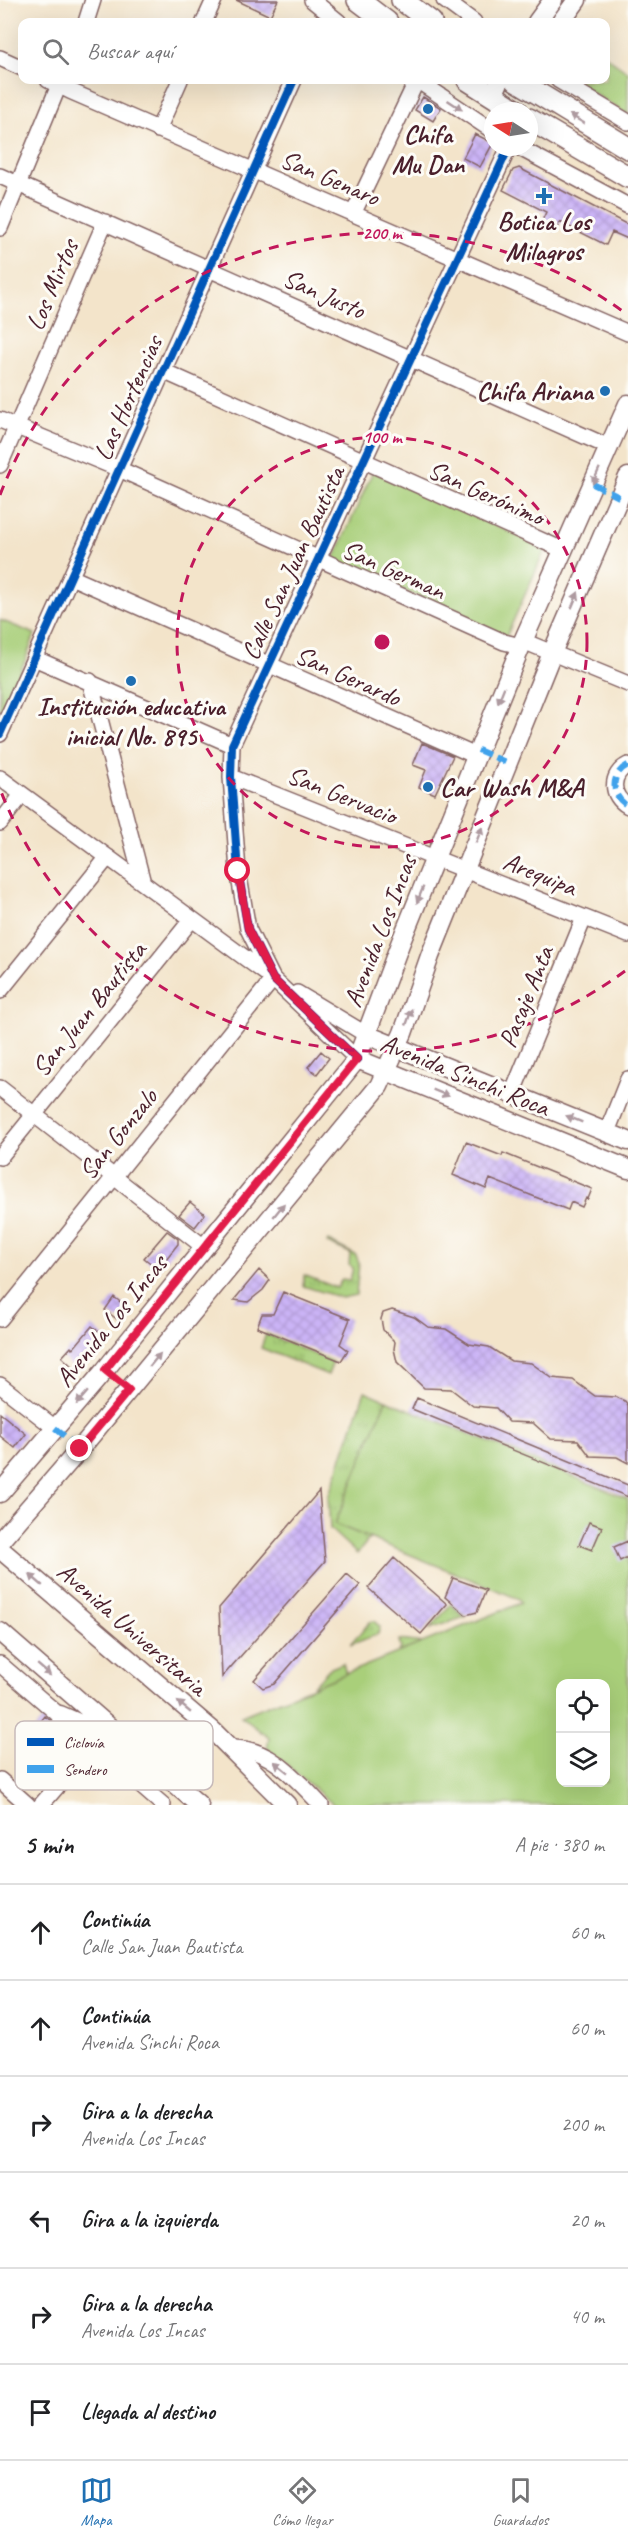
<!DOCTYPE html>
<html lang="es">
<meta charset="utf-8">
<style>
:root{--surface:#fff;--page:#f6f6f6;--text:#202124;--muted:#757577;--line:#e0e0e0;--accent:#1f6fb2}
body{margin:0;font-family:Caveat,sans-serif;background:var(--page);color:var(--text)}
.controls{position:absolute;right:18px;bottom:18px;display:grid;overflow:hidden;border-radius:12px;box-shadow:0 6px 24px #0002}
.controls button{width:54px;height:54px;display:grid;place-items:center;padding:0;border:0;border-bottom:2px solid var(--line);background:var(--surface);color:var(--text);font:30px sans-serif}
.compass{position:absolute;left:484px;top:102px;width:54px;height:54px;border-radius:50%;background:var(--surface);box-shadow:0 6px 24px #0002;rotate:282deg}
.stop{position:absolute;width:18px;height:18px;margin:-14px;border:4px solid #e11d48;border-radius:50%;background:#fff}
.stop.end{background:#e11d48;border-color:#fff;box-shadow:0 2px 6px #0008}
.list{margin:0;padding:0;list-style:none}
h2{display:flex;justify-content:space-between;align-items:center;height:78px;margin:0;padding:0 24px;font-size:26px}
h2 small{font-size:20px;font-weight:400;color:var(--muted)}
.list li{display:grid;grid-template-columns:39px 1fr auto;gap:18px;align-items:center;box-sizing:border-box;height:96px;padding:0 24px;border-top:2px solid var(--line)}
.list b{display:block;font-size:22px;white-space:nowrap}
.list p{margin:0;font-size:20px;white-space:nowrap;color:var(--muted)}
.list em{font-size:20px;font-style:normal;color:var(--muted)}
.icon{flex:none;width:33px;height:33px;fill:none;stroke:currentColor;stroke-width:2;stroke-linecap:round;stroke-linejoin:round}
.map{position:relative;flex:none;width:628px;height:1805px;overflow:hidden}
.search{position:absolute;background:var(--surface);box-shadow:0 6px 24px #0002;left:18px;right:18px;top:18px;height:66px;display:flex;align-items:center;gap:15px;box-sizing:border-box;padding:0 21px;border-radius:12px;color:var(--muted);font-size:22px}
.sheet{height:654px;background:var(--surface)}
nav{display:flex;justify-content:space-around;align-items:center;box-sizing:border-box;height:84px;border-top:2px solid var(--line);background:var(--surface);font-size:16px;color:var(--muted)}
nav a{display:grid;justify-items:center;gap:3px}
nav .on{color:var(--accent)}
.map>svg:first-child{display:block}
</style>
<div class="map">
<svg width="628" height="1805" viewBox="0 0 628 1805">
<defs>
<pattern id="grass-tufts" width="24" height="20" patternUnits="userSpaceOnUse" patternTransform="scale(1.5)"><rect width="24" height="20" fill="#a9cf7a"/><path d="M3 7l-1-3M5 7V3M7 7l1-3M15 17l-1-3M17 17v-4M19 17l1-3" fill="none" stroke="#93b16a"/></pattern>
<pattern id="building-cross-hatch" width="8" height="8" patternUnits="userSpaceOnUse" patternTransform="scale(1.5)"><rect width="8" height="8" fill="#cbb4f6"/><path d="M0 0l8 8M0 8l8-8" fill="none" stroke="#b09ad3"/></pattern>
</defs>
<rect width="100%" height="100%" fill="#fdfcf7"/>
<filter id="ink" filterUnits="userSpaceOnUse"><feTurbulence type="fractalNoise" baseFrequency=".0167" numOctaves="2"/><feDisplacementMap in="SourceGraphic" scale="12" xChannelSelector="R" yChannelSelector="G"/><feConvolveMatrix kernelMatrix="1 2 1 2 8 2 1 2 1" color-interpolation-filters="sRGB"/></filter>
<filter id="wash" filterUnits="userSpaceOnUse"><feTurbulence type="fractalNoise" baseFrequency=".008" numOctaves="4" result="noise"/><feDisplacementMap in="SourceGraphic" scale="24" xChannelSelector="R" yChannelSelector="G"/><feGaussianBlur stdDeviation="1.35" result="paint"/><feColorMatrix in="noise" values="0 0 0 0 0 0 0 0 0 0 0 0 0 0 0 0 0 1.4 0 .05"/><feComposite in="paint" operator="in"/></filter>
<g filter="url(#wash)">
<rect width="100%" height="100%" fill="#f3e4ca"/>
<path fill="url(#grass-tufts)" stroke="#7a7752" stroke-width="1.5" d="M328 1241 356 1255 359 1263 356 1295 342 1298 303 1286 304 1275 337 1288 342 1279 350 1280 353 1268 349 1265 350 1253 327 1243Z
M266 1334 333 1362 328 1375 261 1348Z
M365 1391 386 1400 335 1524 370 1538 357 1554 330 1529 328 1497Z
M451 1604 465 1617 430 1629Z
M374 1621 380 1627 378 1634 350 1645 370 1622Z
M399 1640 424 1643 398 1653 401 1648Z
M343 1663 346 1674 311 1688 329 1669Z"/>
<path fill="#a9cf7a" stroke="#7a7752" stroke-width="1.5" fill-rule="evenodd" d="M606 56 628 72V115L572 80H606Z
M373 471 546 548 506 637 334 559Z
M0 620 35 634 25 661 0 713Z
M386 1400 628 1499V1805H334L267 1748 269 1738 241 1716 521 1603 519 1599 335 1524ZM560 1684H606V1782H560Z"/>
<g id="blocks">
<path fill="url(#building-cross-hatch)" d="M236 0H278L270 16Z
M423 97 441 108 433 121 415 110Z
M475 134 493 143 480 167 463 158Z
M519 168 628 225V239L612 232 606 245 560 222 555 232 540 225 546 212 503 190 513 170Z
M422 743 453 756 435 794 419 787 426 770 413 765Z
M321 1051 329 1058 317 1074 308 1067Z
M466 1142 502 1156 503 1153 592 1189 588 1199 586 1198 582 1207 571 1202 568 1210 490 1179 486 1189 453 1175Z
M190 1202 205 1214 195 1227 179 1215Z
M167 1231 178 1239V1244L158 1269 144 1258Z
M259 1270 270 1280 263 1290 248 1302 234 1300Z
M283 1292 350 1319 340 1344 348 1350 341 1361 257 1327 262 1314H273Z
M114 1297 128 1308 118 1320 105 1310Z
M392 1310 414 1317 428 1327 446 1329 469 1344 489 1347 511 1361 531 1363 552 1378 573 1380 595 1396 616 1397 625 1401 628 1405V1463L617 1457 590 1456 578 1440 551 1439 533 1423 509 1422 496 1408 473 1406 451 1389 424 1388 397 1362 394 1349 395 1342 383 1330 381 1319 383 1313Z
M92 1326 105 1337 75 1369 62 1357 71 1347 73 1349Z
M417 1398 628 1485V1497L412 1409Z
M0 1413 26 1434 15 1448 0 1436Z
M319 1491 325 1561 222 1677 219 1608Z
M589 1522 602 1527 592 1550 579 1545Z
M628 1541V1557L620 1561 614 1547Z
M394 1558 447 1604 421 1634 368 1588Z
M347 1574 360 1585 274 1684 263 1688 254 1680Z
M453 1578 486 1590 477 1612 466 1615 445 1597Z
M45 1716 53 1723 36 1744 28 1737Z"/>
</g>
</g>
<g filter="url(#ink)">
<use href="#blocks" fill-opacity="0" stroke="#856463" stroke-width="1.5"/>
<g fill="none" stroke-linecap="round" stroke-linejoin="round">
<defs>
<path id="minor" d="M312 0 339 22
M444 0 474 22
M86 22 93 0
M204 22 214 0
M0 58 22 68
M48 80 70 91 628 333
M417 80 493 131
M558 80 628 122
M158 130 180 80
M518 147 628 206
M0 176 609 447
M353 214 417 80
M0 228 59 85 64 80
M163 371 563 550
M0 420 119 469 504 642 521 646
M0 465 105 222
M71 577 476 756
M523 641 628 684
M34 658 232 745
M90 681 143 883
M0 734 294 80
M628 765C610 774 610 796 628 806
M231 777 628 935
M0 778 271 977
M0 823 22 795
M0 991 108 857
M297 993 367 1035
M357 1059 273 979 248 929 238 871 231 777 232 745 509 147
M0 1088 204 1247
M512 1094 584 918
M607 1132 628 1079
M0 1157 192 919
M0 1319 273 979
M0 1385 55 1428
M0 1664 163 1805
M231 1748C270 1747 296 1779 321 1805
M0 1780 28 1805
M41 1805 93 1745"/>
<path id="major" d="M537 22 553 0
M561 22 577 0
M493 96 500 80
M367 1035 628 1141
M357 1059 628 1169
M0 1493 105 1370 357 1059 400 944 523 641 628 404
M0 1541 80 1449 379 1086 403 1033 430 956 552 653 628 477
M0 1549 213 1731 287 1805
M0 1632 199 1805
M60 1715 119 1741"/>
<path id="highway" d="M358 0 387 22
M402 0 431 22
M468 80 517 111
M516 80 628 148
M529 119 628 177"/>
</defs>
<use href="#minor" stroke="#856463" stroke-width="18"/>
<use href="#major" stroke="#856463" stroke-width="21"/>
<use href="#highway" stroke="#856463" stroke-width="24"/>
<use href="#minor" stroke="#fff" stroke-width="15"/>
<use href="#major" stroke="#fff" stroke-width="18"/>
<use href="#highway" stroke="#fff" stroke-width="21"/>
<path stroke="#40a2eb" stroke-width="6" stroke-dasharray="12 6" stroke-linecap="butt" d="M593 484 619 497
M478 750 508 763
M628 765C610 774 610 796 628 806
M55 1428 80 1449"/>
<defs>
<path id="cycleway" d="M0 734 294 80
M357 1059 273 979 248 929 238 871 231 777 232 745 509 147"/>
</defs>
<use href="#cycleway" stroke="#fdfcf7" stroke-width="11"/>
<use href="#cycleway" stroke="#0057b8" stroke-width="8"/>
</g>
<defs><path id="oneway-solid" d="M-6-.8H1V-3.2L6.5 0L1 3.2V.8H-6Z" transform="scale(1.5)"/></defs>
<g fill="#ae9aa0">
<use href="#oneway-solid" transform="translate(455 105) rotate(34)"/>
<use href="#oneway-solid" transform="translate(577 119) rotate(-149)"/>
<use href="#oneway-solid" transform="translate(596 476) rotate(114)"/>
<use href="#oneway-solid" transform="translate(575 600) rotate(-67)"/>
<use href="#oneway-solid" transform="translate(501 695) rotate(112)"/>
<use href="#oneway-solid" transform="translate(479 835) rotate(-68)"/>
<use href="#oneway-solid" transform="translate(420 895) rotate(112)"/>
<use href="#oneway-solid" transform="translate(409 1017) rotate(-71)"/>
<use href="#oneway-solid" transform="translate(441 1093) rotate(22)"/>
<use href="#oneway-solid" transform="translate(574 1119) rotate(-158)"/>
<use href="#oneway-solid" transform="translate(279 1210) rotate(-51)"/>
<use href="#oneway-solid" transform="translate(155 1360) rotate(-50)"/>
<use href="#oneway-solid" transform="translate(82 1398) rotate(131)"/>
<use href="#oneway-solid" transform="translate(36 1580) rotate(-139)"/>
<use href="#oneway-solid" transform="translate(44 1670) rotate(41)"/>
<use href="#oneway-solid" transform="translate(184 1707) rotate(-140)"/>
<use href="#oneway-solid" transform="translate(281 1767) rotate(-141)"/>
</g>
</g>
<g fill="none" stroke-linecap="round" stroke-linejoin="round" filter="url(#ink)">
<path stroke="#e11d48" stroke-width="8" d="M80 1449 129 1390 105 1370 357 1059 273 979 248 929 238 871"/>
</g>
<g fill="none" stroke="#c2185b" stroke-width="3" stroke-dasharray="10 8">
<circle cx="382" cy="642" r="205"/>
<path d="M625 971A409 409 0 0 1 0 789M0 495A409 409 0 0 1 625 313"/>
</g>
<g fill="#1f6fb2" stroke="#fdfcf7" stroke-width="2">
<circle cx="428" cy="109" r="6"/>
<path d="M541 187h6v6h6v6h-6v6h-6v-6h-6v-6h6z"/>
<circle cx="605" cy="391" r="6"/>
<circle cx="131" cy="681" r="6"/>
<circle cx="428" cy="787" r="6"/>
</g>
<g text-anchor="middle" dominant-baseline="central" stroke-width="6" stroke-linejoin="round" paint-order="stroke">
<g font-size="26" font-weight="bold" fill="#4a1f2b" stroke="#fdfcf7">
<text x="428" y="134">Chifa<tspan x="428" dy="30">Mu Dan</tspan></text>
<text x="544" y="221">Botica Los<tspan x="544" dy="30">Milagros</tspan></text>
<text x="593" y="391" text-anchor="end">Chifa Ariana</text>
<text x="131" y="706">Institución educativa<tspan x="131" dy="30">inicial No. 895</tspan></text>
<text x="440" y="787" text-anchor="start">Car Wash M&amp;A</text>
</g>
<g font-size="26" fill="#4a1f2b" stroke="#fdfcf7">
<text transform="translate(330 178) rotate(23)">San Genaro</text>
<text transform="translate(52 285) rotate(-67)">Los Mirtos</text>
<text transform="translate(324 294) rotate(24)">San Justo</text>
<text transform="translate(128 398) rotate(-66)">Las Hortencias</text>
<text transform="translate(486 493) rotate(24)">San Gerónimo</text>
<text transform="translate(293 563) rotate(-65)">Calle San Juan Bautista</text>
<text transform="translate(394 570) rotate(24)">San German</text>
<text transform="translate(348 676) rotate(24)">San Gerardo</text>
<text transform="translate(342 795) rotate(22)">San Gervacio</text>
<text transform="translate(540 874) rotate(22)">Arequipa</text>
<text transform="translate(380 931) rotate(-69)">Avenida Los Incas</text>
<text transform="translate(526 997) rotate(-68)">Pasaje Anta</text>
<text transform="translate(89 1009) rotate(-51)">San Juan Bautista</text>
<text transform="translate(465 1075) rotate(22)">Avenida Sinchi Roca</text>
<text transform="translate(118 1134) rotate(-51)">San Gonzalo</text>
<text transform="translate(111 1321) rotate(-51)">Avenida Los Incas</text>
<text transform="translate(132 1629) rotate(41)">Avenida Universitaria</text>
</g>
</g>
<rect x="15" y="1721" width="198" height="69" rx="9" fill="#fdfcf7" stroke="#c7baba" stroke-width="1.5"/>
<rect x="27" y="1738" width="27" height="8" fill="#0057b8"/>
<rect x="27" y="1765" width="27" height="8" fill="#40a2eb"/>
<g font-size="16" fill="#4a1f2b">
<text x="64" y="1748">Ciclovía</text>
<text x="64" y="1775">Sendero</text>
</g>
<circle cx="382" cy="642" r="9" fill="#c2185b" stroke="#fdfcf7" stroke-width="3"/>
<g font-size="18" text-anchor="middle" font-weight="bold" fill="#c2185b" stroke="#fdfcf7" stroke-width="6" stroke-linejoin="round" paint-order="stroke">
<text x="382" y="239">200 m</text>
<text x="382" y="443">100 m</text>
</g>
</svg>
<div class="controls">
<button><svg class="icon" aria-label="locate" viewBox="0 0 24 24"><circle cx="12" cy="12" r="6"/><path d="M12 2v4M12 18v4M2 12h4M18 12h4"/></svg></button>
<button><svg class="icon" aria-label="layers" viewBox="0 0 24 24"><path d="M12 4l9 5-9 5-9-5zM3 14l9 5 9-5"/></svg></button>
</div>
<svg class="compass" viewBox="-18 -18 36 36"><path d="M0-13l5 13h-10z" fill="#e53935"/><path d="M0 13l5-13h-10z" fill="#757577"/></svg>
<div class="stop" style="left:238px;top:871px"></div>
<div class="stop end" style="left:80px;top:1449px"></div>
<div class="search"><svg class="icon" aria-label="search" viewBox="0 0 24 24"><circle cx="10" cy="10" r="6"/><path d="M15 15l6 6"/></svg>Buscar aquí</div>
</div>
<section class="sheet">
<h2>5 min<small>A pie · 380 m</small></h2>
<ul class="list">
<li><svg class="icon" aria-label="ahead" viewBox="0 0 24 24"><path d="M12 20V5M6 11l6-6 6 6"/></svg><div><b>Continúa</b><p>Calle San Juan Bautista</p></div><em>60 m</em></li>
<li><svg class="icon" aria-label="ahead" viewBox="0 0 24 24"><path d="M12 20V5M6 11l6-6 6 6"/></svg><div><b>Continúa</b><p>Avenida Sinchi Roca</p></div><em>60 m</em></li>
<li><svg class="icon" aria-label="right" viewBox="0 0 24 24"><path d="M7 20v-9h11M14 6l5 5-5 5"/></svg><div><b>Gira a la derecha</b><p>Avenida Los Incas</p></div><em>200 m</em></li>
<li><svg class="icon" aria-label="left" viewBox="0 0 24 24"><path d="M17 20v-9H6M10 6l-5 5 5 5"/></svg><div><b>Gira a la izquierda</b></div><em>20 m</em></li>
<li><svg class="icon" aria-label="right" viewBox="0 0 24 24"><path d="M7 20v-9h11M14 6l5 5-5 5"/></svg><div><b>Gira a la derecha</b><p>Avenida Los Incas</p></div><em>40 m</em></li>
<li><svg class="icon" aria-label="arrive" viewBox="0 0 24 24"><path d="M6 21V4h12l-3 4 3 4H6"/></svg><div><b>Llegada al destino</b></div></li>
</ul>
</section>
<nav>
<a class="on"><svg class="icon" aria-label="map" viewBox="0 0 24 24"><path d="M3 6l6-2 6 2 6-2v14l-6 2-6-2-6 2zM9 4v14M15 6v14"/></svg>Mapa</a>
<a><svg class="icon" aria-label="directions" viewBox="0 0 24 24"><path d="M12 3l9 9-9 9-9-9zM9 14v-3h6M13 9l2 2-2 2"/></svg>Cómo llegar</a>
<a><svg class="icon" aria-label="saved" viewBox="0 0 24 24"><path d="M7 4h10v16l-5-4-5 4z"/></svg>Guardados</a>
</nav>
